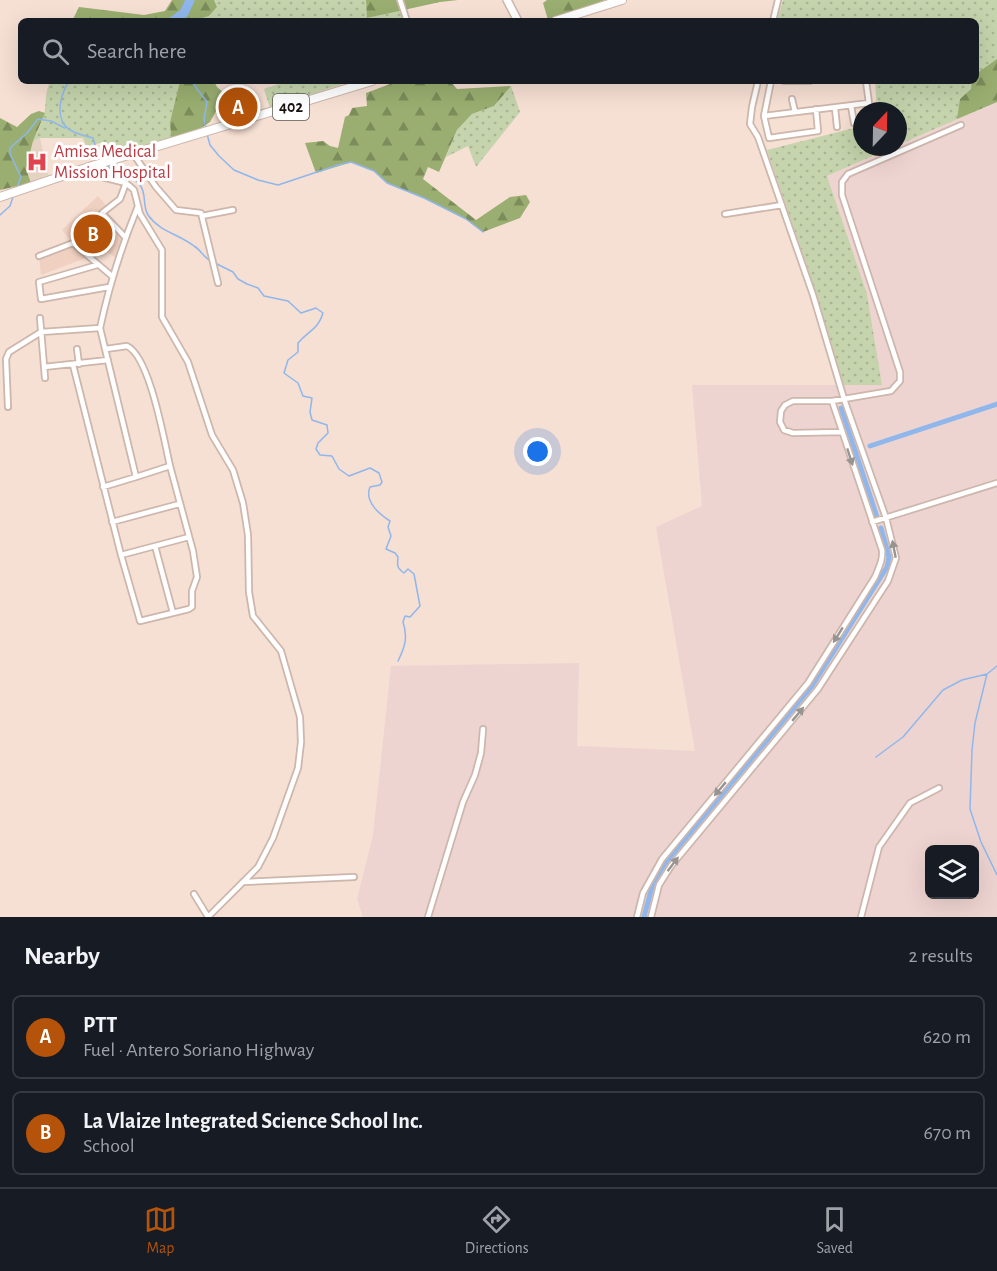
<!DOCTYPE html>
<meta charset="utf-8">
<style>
:root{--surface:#171b24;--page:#20242c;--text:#f1f3f6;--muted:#9ea1a6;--line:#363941;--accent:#b45309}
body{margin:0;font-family:"Alegreya Sans",sans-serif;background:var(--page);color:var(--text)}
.controls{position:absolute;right:18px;bottom:18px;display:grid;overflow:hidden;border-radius:9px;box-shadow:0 6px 24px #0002}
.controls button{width:54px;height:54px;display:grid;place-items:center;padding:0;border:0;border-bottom:2px solid var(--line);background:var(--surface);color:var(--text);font:30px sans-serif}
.compass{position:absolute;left:853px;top:102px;width:54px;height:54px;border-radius:50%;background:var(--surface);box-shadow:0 6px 24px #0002;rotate:22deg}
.you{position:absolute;left:538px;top:452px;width:21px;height:21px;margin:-15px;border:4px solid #fff;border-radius:50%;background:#1a73e8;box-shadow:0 0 0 9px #1a73e833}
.badge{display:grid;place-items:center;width:39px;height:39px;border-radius:50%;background:var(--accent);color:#fff;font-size:20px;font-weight:700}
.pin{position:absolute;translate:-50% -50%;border:3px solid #fff;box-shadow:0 2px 6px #0006}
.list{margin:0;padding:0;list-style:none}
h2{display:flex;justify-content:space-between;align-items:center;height:78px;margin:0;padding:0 24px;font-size:26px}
h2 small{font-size:20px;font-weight:400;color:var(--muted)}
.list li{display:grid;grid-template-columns:39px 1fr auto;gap:18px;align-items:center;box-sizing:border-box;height:84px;margin:0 12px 12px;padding:0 12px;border:2px solid var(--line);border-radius:9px}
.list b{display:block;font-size:22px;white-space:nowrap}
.list p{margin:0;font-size:20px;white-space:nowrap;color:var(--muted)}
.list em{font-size:20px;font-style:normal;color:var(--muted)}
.icon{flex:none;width:33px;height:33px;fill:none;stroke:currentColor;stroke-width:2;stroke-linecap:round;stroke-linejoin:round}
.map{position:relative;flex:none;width:997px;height:917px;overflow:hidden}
.search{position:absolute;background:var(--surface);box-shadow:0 6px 24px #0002;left:18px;right:18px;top:18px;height:66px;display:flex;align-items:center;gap:15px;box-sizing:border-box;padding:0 21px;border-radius:9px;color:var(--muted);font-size:22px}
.sheet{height:270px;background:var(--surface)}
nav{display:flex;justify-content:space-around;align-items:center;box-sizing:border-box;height:84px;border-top:2px solid var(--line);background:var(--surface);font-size:16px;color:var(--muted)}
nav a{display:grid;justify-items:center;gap:3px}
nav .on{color:var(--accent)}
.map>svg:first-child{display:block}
</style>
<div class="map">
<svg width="997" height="917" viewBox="0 0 997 917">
<defs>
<pattern id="grass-dots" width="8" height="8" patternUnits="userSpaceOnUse" patternTransform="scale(1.5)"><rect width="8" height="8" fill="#c5d4ac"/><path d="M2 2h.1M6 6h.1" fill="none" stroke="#a9b593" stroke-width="1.8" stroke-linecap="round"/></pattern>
<pattern id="forest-firs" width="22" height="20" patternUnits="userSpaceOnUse" patternTransform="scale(1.5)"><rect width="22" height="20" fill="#99ae70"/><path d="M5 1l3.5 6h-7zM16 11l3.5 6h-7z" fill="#7c8c5a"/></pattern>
</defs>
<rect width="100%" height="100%" fill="#f6dfd3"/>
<path fill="#f0d1c1" d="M98 196 108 208 102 213 125 237 118 259 95 245 88 257 41 275 39 256 73 243 62 230Z"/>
<path fill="#eed4d1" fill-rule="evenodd" d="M997 102V917H363L357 899 373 835 391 666 579 663 577 746 695 751 656 527 702 506 692 385H882L867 294 827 176 893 147H898V145ZM930 850H974V894H930Z"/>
<path fill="#e5d3c2" d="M40 138 49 177 31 183 26 169 33 141Z"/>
<path fill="url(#grass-dots)" d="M214 0H366L368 18 403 9 407 21H193L209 16 217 7Z
M783 0H997V102L898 145V111H877L875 81H976V21H777Z
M51 81H180L170 122 171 138 111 157 106 142 86 146 83 138H40L33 141C37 132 42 123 44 114 47 103 44 91 51 81Z
M278 81H352L270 108 264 89 278 84Z
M511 86 520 112 476 167 468 146 446 157 457 130 472 114 494 106Z
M862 126V147H893L827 176 867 294 882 385H842L808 269 767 150Z"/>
<path fill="url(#forest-firs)" d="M172 0H214L217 7 209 16 193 21H72L79 7 144 15 165 11Z
M366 0H458L440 2 367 18Z
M547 0H605L548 20 543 3Z
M997 59V102L957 119 960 99 971 89 972 81H976V74Z
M180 81H214L217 87 231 99 220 104 210 122 201 128 171 138 170 122Z
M398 81H450L457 89 511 86 494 106 472 114 457 130 439 172 428 167 423 179 476 220 510 197 526 195 530 202 520 218 483 232 466 219 424 198 387 183 374 171 352 162 316 173 305 143 323 141 330 146 338 148 345 117 349 115 352 108 367 106 366 93Z
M39 111 45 113 33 141 26 169 31 183 0 190V118L17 127 31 114Z"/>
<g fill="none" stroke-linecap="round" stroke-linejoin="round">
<path stroke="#8fb7ec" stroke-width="1.5" d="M69 81C61 94 53 119 70 130 77 134 85 136 93 138L99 158 101 161
M191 81 207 102 204 119 206 129
M207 134 210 145 219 156 234 170 258 180 278 185 338 165 351 162 374 171 387 183 424 198 466 219 483 232
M105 164C114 174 132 173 140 185 147 194 142 205 148 215 160 232 179 234 194 246 201 250 204 258 211 261
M17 187 21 177 10 154V148L27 133 38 119 51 121 65 128
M0 215 10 206 13 197
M215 263 233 272 238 279 247 284 258 288 264 296 288 301 301 313 316 308 323 313C318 330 309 330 298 343V352L288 360 284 373 298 383 303 396 312 398 310 412 312 420 327 425 328 433 318 443 316 449 320 455 332 456 339 469 349 476 370 468 379 473 382 482 380 485 370 487C364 501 379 514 390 521L388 527 391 536 386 549 395 553 398 557C397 566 397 568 404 573L408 569 414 574 420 606 410 617 405 616 403 622C408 637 405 647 398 661
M987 674 975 723 972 750 970 809 981 842 997 875
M876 757 903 737 943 690 962 680 987 674 997 666"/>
<path stroke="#8fb7ec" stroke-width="5" d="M841 408 877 517
M870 446 997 404
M644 917 653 883 666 862 812 686 887 567 889 557 881 528"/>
<path stroke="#8fb7ec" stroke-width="9" d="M173 21 184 13 190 0"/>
<defs>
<path id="street" d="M400 0 407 21
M773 21 778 0
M771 81 764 116 769 138 818 131 816 109
M784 81H810
M866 81 870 111
M792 99 795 112
M851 106 854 123
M835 108 837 127
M764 116 869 103
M134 155 156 187 176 210 201 213 218 283
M87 168 98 176 126 183 134 190 140 214 162 250V317L188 362 212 435 233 470 243 503 248 535 249 592 253 616 281 651 300 717 301 742 298 768 273 838 258 867 208 917
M725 214 782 205
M202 216 233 210
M125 237 102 213 120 199 126 183
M39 256 73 243 113 277
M97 265 39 282 41 299 109 287
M40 318 45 378
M100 328 136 477 170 466C164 440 150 357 127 346L106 349
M77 349 79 364
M73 365 121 555 140 621 189 609 192 607V591L197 577 193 551 170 466
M44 367 108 360
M8 407 6 359 9 352 41 332 100 328C109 286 122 245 138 206
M842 432 793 433 784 430 780 422 781 411 785 405 793 401H832L891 391 900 381V372L842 195V182L848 174 961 125
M103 487 136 477
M112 522 179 504
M872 522 997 483
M155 546 173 613
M121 555 189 537
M243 882 354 877
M194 894 208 917
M428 917 463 802 475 775 481 753 483 729
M637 917 643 893 662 859 808 683 875 577C879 567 883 560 882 550L832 401
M651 917 659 885 671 866 818 689 888 581 896 558 886 518 844 399 813 295 758 137 750 124 752 107 758 81
M861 917 879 847 910 803 939 788"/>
<path id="secondary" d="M507 0 518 21"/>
<path id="primary" d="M555 21 622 0
M0 197 92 166 372 81"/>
</defs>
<use href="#street" stroke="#cdb6ab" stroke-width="8"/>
<use href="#secondary" stroke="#cdb6ab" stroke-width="10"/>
<use href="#primary" stroke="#cdb6ab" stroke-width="10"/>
<use href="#street" stroke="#fff" stroke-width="4.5"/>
<use href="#secondary" stroke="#fff" stroke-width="7"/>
<use href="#primary" stroke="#fff" stroke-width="8"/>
</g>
<defs><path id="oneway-solid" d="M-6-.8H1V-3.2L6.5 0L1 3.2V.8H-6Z" transform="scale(1.5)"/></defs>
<g fill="#989492">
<use href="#oneway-solid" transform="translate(850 457) rotate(72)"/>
<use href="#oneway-solid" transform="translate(894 549) rotate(-101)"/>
<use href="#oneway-solid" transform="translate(838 635) rotate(122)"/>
<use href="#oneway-solid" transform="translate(798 714) rotate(-50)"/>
<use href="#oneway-solid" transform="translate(720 789) rotate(130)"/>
<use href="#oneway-solid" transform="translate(673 864) rotate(-53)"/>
</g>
<defs>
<symbol id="hospital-bare" viewBox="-9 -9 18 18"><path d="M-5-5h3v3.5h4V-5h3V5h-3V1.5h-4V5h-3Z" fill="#e0444e" stroke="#fff" stroke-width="2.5" paint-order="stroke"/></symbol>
</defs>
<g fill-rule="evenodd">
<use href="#hospital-bare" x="22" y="147" width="30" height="30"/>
</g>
<g text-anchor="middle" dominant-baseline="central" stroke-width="6" stroke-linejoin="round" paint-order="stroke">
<rect fill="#fff" stroke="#5e5956" stroke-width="1.5" x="273" y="94" width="36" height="26" rx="4.5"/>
<g font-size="16" font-weight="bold" fill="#19120d">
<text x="291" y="107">402</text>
</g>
<g font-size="18" fill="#be3a42" stroke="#fff" text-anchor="start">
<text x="54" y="152">Amisa Medical<tspan x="54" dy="21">Mission Hospital</tspan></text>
</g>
</g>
</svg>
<div class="controls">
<button><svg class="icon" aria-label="layers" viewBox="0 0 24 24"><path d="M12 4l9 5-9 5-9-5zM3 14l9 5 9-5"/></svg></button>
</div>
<svg class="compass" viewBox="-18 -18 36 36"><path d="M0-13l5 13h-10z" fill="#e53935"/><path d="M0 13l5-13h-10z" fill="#9ea1a6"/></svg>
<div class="you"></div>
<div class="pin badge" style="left:238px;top:107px">A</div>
<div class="pin badge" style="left:93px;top:234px">B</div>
<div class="search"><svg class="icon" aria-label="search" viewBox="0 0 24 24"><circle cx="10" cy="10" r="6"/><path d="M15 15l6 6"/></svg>Search here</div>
</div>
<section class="sheet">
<h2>Nearby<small>2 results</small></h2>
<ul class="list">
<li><span class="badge">A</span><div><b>PTT</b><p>Fuel · Antero Soriano Highway</p></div><em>620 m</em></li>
<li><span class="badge">B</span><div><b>La Vlaize Integrated Science School Inc.</b><p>School</p></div><em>670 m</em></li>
</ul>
</section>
<nav>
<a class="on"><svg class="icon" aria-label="map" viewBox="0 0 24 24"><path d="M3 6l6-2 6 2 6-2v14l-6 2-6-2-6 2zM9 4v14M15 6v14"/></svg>Map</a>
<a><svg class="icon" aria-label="directions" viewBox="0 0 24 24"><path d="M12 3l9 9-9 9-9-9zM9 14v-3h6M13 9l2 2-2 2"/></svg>Directions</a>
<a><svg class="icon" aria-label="saved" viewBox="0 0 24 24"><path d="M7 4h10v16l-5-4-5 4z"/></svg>Saved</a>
</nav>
